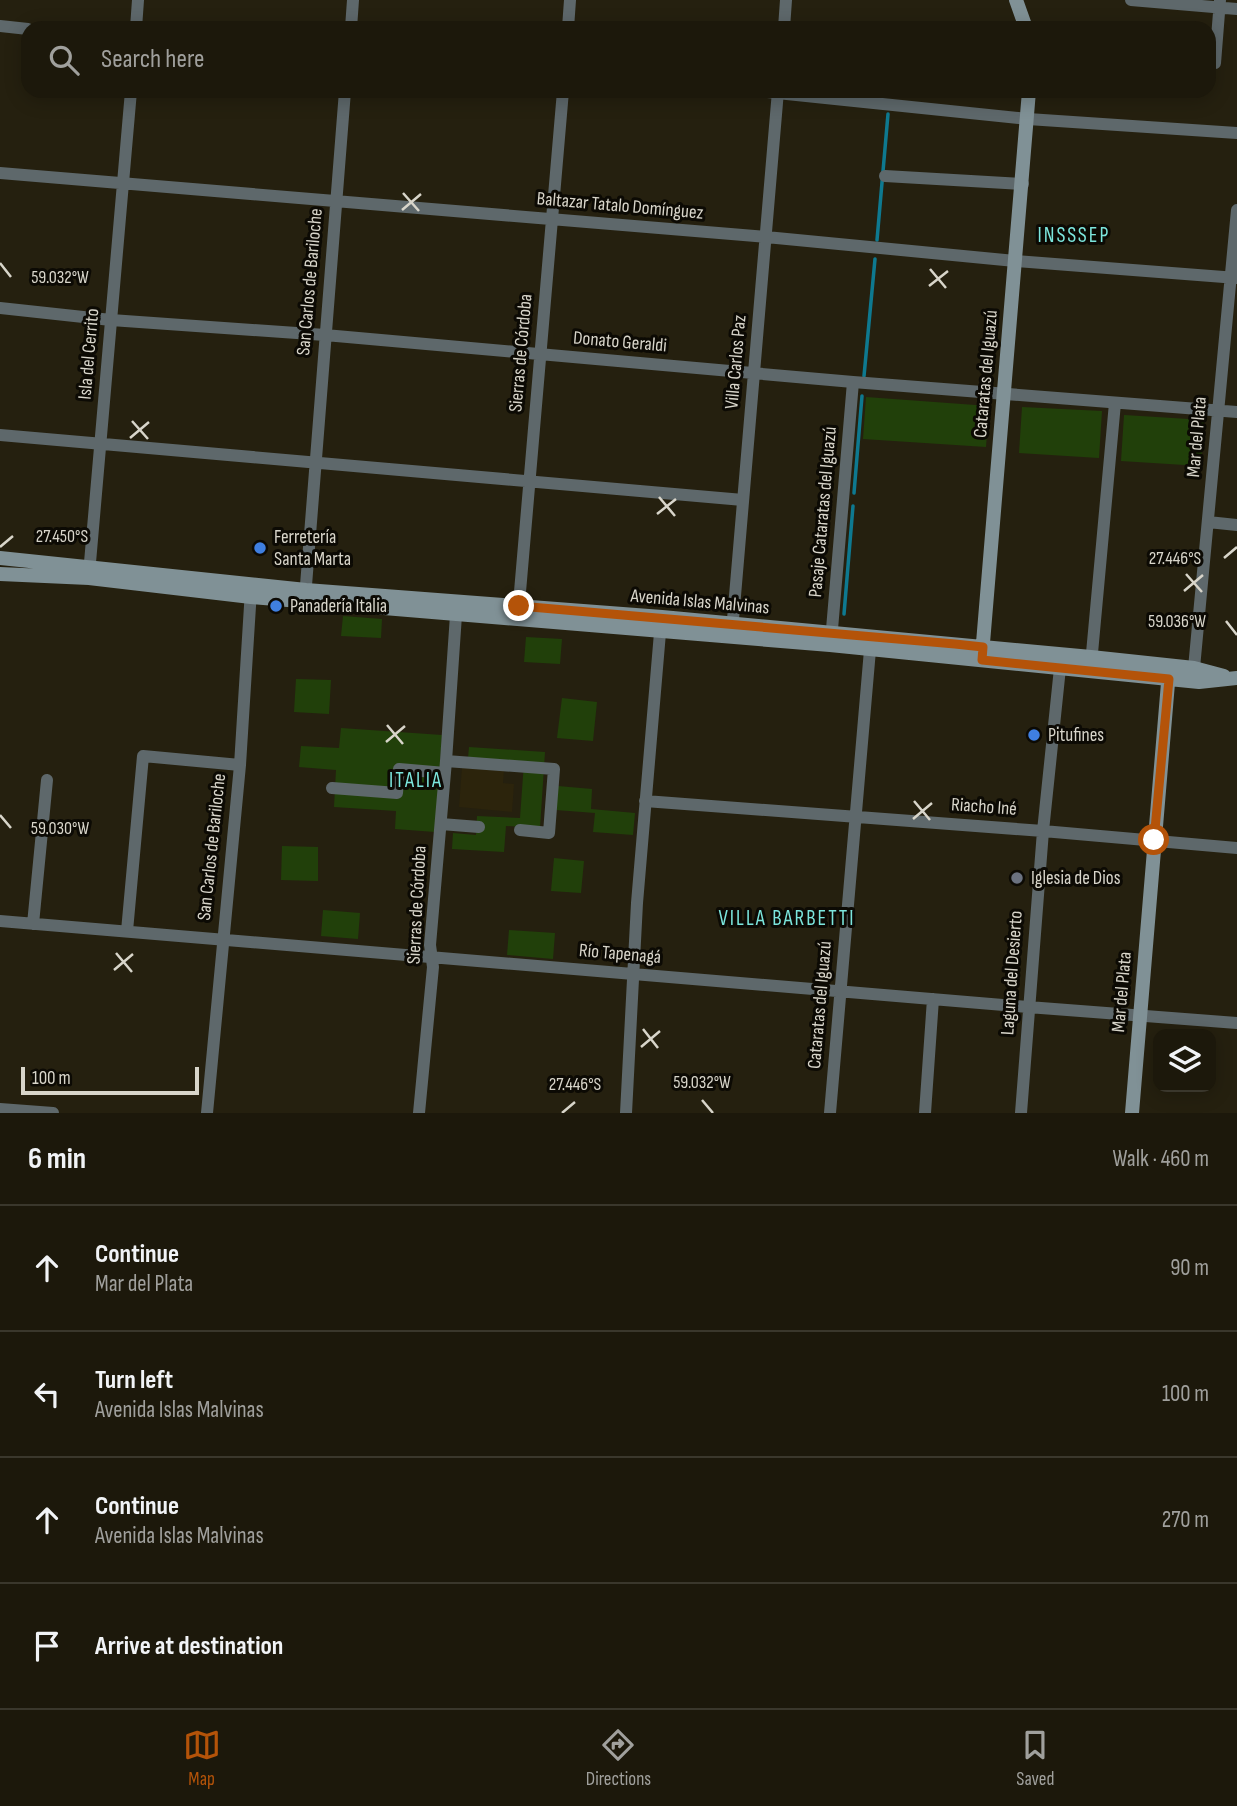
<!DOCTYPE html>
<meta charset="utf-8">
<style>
:root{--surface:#1c180b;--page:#292519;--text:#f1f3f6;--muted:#a0a09d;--line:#3a372c;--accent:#b45309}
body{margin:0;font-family:"Sofia Sans Condensed",sans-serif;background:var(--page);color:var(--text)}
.controls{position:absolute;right:21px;bottom:21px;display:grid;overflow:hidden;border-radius:14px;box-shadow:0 4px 18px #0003}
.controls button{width:63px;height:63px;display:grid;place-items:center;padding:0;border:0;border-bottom:2px solid var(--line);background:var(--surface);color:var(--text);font:35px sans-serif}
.scale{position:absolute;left:21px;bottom:18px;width:178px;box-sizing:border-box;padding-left:7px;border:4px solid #d8d5ca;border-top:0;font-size:19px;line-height:24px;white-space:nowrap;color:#d8d5ca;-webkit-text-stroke:5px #0c0a04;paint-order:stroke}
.stop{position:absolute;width:21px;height:21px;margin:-16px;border:5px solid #b45309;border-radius:50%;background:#fff}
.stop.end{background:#b45309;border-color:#fff;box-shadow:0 2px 7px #0008}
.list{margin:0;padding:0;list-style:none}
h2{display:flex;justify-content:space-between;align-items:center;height:91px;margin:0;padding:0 28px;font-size:30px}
h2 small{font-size:23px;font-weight:400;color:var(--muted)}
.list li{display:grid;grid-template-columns:46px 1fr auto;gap:21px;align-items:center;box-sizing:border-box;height:126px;padding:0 28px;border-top:2px solid var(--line)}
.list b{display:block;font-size:26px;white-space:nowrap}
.list p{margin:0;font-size:23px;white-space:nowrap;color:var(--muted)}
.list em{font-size:23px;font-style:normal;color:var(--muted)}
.icon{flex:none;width:38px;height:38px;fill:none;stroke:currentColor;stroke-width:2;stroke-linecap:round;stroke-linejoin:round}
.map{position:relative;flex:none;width:1237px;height:1113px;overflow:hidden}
.search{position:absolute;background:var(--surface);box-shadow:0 4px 18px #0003;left:21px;right:21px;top:21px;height:77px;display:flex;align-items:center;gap:18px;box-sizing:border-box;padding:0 24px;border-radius:21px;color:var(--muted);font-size:26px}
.sheet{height:595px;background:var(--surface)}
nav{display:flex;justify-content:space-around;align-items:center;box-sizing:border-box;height:98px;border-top:2px solid var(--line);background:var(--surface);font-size:19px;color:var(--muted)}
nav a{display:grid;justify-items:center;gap:4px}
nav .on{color:var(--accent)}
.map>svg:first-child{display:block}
</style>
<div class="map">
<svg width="1237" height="1113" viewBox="0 0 1237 1113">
<rect width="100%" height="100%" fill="#25200f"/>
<path fill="#2c240c" d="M462 767 504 770 503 783 514 784 512 812 459 807Z"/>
<path fill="#21400a" d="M866 397 989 406 986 447 863 439Z
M1022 407 1102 411 1099 458 1019 453Z
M1124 415 1204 420 1201 466 1121 461Z
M343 616 382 619 381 638 341 636Z
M526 637 562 639 560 664 524 662Z
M296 679 331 680 329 714 294 712Z
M562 698 597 702 593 741 557 738Z
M341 728 442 735 435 832 395 829 396 811 334 807 336 770 299 767 301 746 339 748Z
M469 747 545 752 540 828 506 826 504 852 452 849 453 833 476 835 477 816 520 818 524 762 468 758Z
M558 786 592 789 591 809 635 813 633 835 593 832 595 813 556 810Z
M282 846 318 847V881L281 880Z
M554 858 584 861 581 893 551 891Z
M323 910 360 913 358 939 321 936Z
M509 930 555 933 553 959 507 955Z"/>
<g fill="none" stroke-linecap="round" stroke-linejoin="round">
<path stroke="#0e7990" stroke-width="3.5" d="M877 240 888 114
M864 376 875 259
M854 493 862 396
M844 614 853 506"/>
<path stroke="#5e686b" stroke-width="12" d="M1131 0 1237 9
M0 26 28 29
M136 28 138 0
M351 28 353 0
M568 28 570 0
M784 28 786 0
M1209 63H1215L1220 0
M758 91 1028 119 1237 133
M0 173 766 237 1015 261 1237 278
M885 176 1023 184
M0 308 111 320 325 335 853 382 1237 412
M0 435 743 500
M1208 522 1237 525
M89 574 131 91
M305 598 345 91
M518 615 563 91
M732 631 778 91
M831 641 853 382
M1091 664 1115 403
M1194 668 1237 210
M446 761 554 769 549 833 520 830
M332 788 397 793 399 769 445 773
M645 801 1043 831 1237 848
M441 824 479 827
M0 921 1028 1007 1237 1023
M33 924 47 780
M127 931 143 756 240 765
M0 1109 53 1113
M207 1113 240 765 251 590
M419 1113 433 967 430 945 446 761 456 615
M626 1113 637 903 661 621
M830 1113 870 650
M925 1113 933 999
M1021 1113 1043 831 1060 668"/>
<path stroke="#809196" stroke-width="14" d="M1016 0 1026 28
M0 558 306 590 662 617 1091 657 1194 668 1224 676
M0 574 89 578 251 597 830 645 1169 679 1199 682 1237 678
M982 655 1029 91
M1132 1113 1169 671"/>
</g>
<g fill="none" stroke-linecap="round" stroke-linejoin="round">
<path stroke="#b45309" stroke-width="9" d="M519 606 955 644 983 647 982 660 1169 679 1154 840"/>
</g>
<path fill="none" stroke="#d8d5ca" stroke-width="2.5" d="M403 193 419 211M402 210 421 194M0 263 11 277M930 269 946 288M929 286 948 271M132 421 148 439M130 438 149 422M659 497 675 516M657 514 676 499M0 547 13 536M1224 558 1237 547M1186 574 1202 592M1184 591 1203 575M1226 621 1237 635M387 725 403 744M386 742 405 726M914 801 930 820M0 815 11 828M913 819 932 803M116 953 132 972M114 970 133 954M643 1029 658 1048M641 1047 660 1031M702 1100 713 1113M562 1113 575 1102"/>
<g fill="#3f7fe0" stroke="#0c0a04" stroke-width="2.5">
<circle cx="260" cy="548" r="7"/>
<circle cx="276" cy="606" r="7"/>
<circle cx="1034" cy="735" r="7"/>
</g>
<circle fill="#6b7280" stroke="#0c0a04" stroke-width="2.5" cx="1017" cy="878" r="7"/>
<g text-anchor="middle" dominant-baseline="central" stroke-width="6" stroke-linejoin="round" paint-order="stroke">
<g font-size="19" fill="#d8d5ca" stroke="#0c0a04">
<text transform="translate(620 206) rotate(5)">Baltazar Tatalo Domínguez</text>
<text transform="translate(310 282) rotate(-85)">San Carlos de Bariloche</text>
<text transform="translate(620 342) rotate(5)">Donato Geraldi</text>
<text transform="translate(521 353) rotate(-85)">Sierras de Córdoba</text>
<text transform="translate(89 354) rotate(-85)">Isla del Cerrito</text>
<text transform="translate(736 362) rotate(-85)">Villa Carlos Paz</text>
<text transform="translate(986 374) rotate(-85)">Cataratas del Iguazú</text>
<text transform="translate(1197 437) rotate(-85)">Mar del Plata</text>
<text transform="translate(823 512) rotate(-85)">Pasaje Cataratas del Iguazú</text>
<text transform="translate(700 602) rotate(5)">Avenida Islas Malvinas</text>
<text transform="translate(984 807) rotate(4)">Riacho Iné</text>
<text transform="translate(212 847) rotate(-84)">San Carlos de Bariloche</text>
<text transform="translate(417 905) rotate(-87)">Sierras de Córdoba</text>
<text transform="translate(620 954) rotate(5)">Río Tapenagá</text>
<text transform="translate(1012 973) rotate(-86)">Laguna del Desierto</text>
<text transform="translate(1122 992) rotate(-85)">Mar del Plata</text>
<text transform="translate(820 1005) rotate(-85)">Cataratas del Iguazú</text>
</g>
<g font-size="19" fill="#d8d5ca" stroke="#0c0a04" text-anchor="start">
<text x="274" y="537">Ferretería<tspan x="274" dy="22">Santa Marta</tspan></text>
<text x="290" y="606">Panadería Italia</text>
<text x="1048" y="735">Pitufines</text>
<text x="1031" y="878">Iglesia de Dios</text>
</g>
<g font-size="21" letter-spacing="2" fill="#7ce6dd" stroke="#0c0a04">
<text x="1074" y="235">INSSSEP</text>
<text x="416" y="780">ITALIA</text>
<text x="787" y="918">VILLA BARBETTI</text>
</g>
</g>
<g font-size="18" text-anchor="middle" fill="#d8d5ca" stroke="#0c0a04" stroke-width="6" stroke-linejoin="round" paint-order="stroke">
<text x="60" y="283">59.032°W</text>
<text x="62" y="542">27.450°S</text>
<text x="1175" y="564">27.446°S</text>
<text x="1177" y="627">59.036°W</text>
<text x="60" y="834">59.030°W</text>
<text x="702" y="1088">59.032°W</text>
<text x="575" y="1090">27.446°S</text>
</g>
</svg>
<div class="controls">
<button><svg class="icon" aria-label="layers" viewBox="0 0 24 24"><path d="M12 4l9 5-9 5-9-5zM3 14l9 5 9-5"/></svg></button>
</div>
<div class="scale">100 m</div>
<div class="stop" style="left:1154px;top:840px"></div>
<div class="stop end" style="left:519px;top:606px"></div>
<div class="search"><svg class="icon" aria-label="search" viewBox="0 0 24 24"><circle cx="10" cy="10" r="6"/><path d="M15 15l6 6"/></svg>Search here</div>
</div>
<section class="sheet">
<h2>6 min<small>Walk · 460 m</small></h2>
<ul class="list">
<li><svg class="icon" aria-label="ahead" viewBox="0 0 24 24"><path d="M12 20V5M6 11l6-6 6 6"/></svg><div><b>Continue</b><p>Mar del Plata</p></div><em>90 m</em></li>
<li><svg class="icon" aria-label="left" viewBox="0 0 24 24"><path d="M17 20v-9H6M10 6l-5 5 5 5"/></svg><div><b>Turn left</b><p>Avenida Islas Malvinas</p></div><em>100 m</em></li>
<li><svg class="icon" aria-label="ahead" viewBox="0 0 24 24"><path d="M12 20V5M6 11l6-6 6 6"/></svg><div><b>Continue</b><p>Avenida Islas Malvinas</p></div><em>270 m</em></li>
<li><svg class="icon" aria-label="arrive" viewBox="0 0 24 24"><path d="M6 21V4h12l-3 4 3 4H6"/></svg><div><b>Arrive at destination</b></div></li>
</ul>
</section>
<nav>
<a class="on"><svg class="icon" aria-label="map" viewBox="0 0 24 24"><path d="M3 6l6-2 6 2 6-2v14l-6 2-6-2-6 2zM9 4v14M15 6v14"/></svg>Map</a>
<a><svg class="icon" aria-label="directions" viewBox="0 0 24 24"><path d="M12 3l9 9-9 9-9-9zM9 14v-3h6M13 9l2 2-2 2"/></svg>Directions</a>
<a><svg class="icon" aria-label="saved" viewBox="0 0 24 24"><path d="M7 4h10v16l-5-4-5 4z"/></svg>Saved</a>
</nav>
